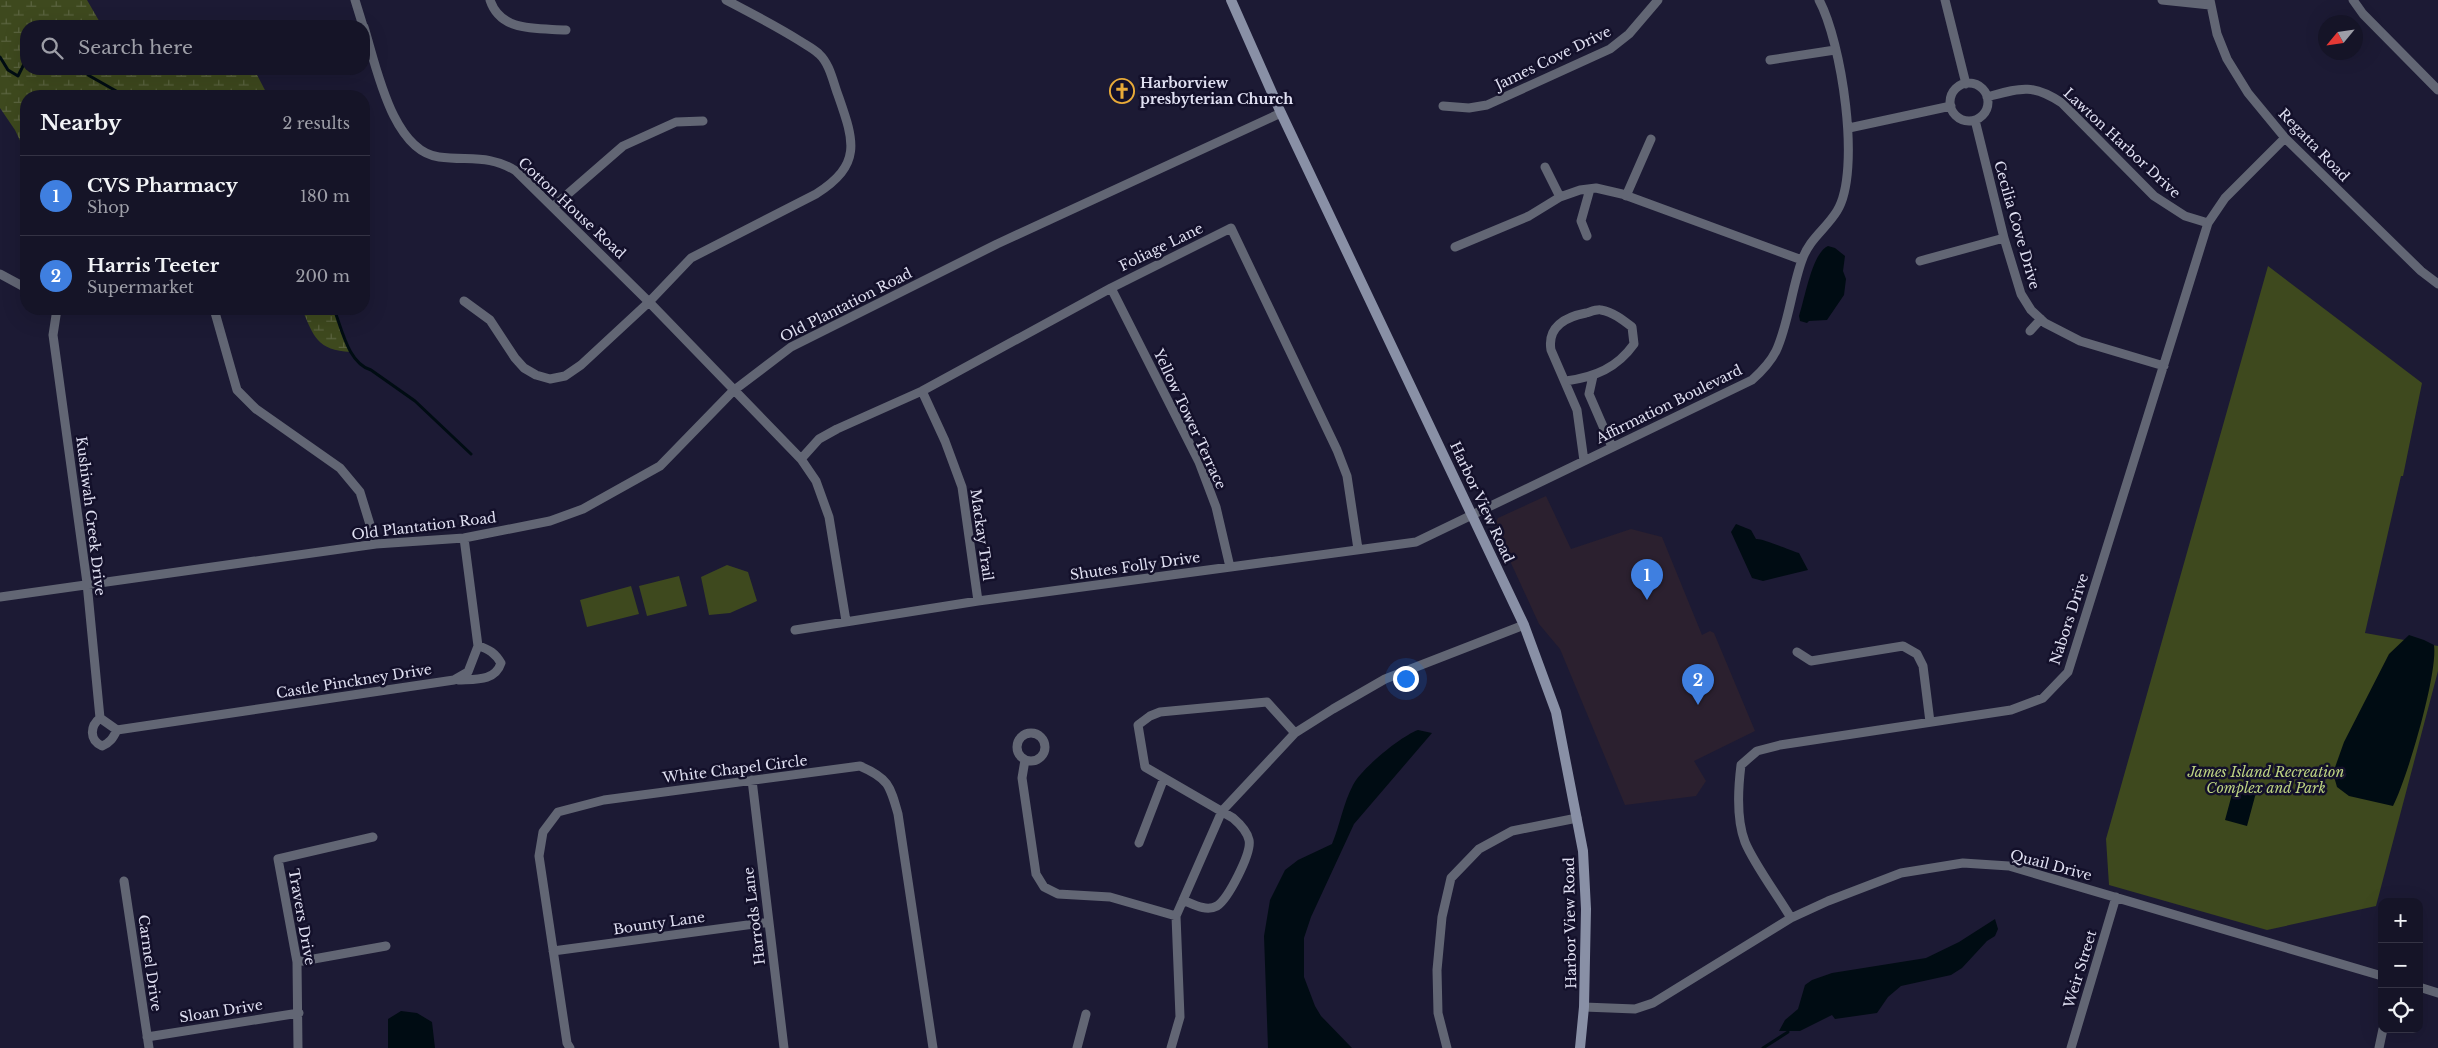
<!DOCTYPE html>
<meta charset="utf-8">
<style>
:root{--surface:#151427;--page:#222133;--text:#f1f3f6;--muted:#9d9ea7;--line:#343344;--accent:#e9ab38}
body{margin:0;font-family:"Libre Baskerville",serif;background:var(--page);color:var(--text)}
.controls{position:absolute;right:15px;bottom:15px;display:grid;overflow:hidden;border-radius:10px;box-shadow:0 5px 20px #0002}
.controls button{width:45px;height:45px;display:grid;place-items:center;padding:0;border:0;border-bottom:1px solid var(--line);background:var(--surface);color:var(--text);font:25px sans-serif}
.compass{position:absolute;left:2318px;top:15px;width:45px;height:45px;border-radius:50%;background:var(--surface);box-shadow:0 5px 20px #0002;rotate:241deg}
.you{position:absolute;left:1405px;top:678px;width:18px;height:18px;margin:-12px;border:4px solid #fff;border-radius:50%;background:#1a73e8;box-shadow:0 0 0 8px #1a73e833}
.badge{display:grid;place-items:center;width:32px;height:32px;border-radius:50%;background:var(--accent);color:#fff;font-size:16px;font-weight:700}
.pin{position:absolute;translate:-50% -41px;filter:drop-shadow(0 1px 2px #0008)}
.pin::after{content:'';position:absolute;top:26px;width:18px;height:15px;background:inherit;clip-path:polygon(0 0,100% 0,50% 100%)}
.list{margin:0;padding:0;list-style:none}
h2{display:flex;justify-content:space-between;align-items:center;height:65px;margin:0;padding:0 20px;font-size:21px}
h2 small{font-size:16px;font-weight:400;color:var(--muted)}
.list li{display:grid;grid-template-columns:32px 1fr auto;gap:15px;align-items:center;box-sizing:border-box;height:80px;padding:0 20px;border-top:1px solid var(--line)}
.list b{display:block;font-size:19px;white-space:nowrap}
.list p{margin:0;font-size:16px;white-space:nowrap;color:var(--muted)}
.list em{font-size:16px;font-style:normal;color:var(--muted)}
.icon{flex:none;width:28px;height:28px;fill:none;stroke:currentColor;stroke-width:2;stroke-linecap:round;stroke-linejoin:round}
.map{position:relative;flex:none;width:2438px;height:1048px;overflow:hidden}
.search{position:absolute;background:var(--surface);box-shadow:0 5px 20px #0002;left:20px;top:20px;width:350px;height:55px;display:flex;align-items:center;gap:12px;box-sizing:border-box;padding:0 18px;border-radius:20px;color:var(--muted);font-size:19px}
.panel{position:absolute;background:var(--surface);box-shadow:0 5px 20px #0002;left:20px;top:90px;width:350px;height:225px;border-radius:20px}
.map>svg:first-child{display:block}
</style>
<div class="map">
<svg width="2438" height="1048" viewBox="0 0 2438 1048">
<defs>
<pattern id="wetland-marsh" width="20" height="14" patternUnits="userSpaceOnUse" patternTransform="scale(1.25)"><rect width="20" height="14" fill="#3e491e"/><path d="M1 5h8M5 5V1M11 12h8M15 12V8" fill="none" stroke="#5a633f"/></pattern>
</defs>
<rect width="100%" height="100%" fill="#1c1a34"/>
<path fill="#2b202f" d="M1546 496 1571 549 1631 529 1662 537 1702 635 1710 631 1714 633 1755 731 1694 761 1706 781 1696 796 1625 805 1560 649 1539 624 1494 526 1498 518Z"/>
<path fill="url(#wetland-marsh)" d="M0 0H87L102 26H26V69H254L268 96H26V153L15 130 0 108Z
M302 309H334L351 352C317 350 314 337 302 309Z"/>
<path fill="#3e491e" d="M2268 266 2422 383 2403 476H2401L2365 633 2438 646V671L2376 906 2267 930 2109 885 2106 839Z
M727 565 748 572 757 601 730 613 709 615 701 577Z
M679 576 687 606 647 616 639 586Z
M631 586 639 614 587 627 580 600Z"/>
<path fill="#000c13" d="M1828 246 1835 248 1845 256 1843 271 1846 279 1844 295 1827 320 1809 321 1807 323 1800 321 1799 316C1805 298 1812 253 1828 246Z
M1736 524 1751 530 1756 539C1762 538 1789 550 1799 553L1808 570 1763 581 1752 578 1731 532Z
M2409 635 2424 640 2434 645C2438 674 2407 779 2393 806L2349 796 2337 787 2333 773 2344 742 2389 654Z
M1418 730 1432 733 1354 824 1311 917 1304 938V977L1315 1006 1321 1016 1352 1048H1268L1264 936 1270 900 1285 870 1298 860 1332 844C1340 825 1343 804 1353 785 1361 769 1401 736 1418 730Z
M2235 783 2257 789 2247 826 2225 820Z
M1995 919 1998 929 1995 936 1987 941 1962 968 1951 975 1901 986 1888 997 1877 1013 1835 1019 1832 1015 1800 1031H1779L1785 1020 1798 1009 1805 985 1812 980 1832 973 1926 958 1959 942Z
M401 1011 417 1013 432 1022 435 1048H388V1019Z"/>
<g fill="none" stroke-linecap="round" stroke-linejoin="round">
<path stroke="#000c13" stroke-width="3" d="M0 57 8 70 18 76 26 60
M87 69 88 75 125 96
M170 96 188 94 203 96
M334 309C342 329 348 363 371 370L415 401 471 454
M1763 1048 1788 1032"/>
<path stroke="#626674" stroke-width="9" d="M355 0 363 26
M490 0C501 33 538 28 566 30
M1945 0 1966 84
M2162 0 2210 5
M2210 0 2217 34 2227 59 2248 93 2285 138 2421 271 2438 284
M2353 0 2363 14 2438 90
M364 27C376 65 392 151 439 157 469 161 489 154 516 171L649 302 801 459 816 481 829 517 846 621
M1770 60 1835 50
M1950 102a19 19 0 1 1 38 0a19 19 0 1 1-38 0Z
M1987 97C2020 88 2032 83 2062 103L2154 196 2185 216 2208 223
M1443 106 1469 108 1487 105 1610 49 1629 34 1658 0
M1975 120 2004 238 2021 294 2031 310 2045 323 2080 341 2164 366
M1849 128 1951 106
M1545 167 1560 197
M1626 196 1651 139
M554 206 623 146 676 122 703 121
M1587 236 1581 221 1590 189
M1455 247 1529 216 1560 197 1580 190 1596 188 1622 194 1802 260
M1920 261 2004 238
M0 274 26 288
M1111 288 1199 462 1216 507 1230 567
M464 301 490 320 515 358 524 368 536 375 550 379 565 376 581 365 649 302 691 258 816 194C863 164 854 141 838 95 833 82 830 64 819 54 814 49 806 45 800 41 776 26 751 13 726 0
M57 309 53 335 87 583 100 718 117 730 454 680 468 672 478 646 464 538
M214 309 237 390 256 409 340 468 360 492 376 544
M2030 331 2041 319
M1593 376 1589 394 1612 447
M1566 381C1595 377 1617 368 1634 344L1632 327C1623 320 1613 312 1601 310 1597 309 1590 312 1586 313 1565 317 1547 327 1551 350L1577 410 1584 461
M922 391 945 441 962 487 978 601
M801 459 819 439 837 429 922 391 1111 288 1231 228 1337 450 1347 476 1358 549
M0 597 376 544 464 538 550 521 583 509 660 466 733 391 791 347 997 244 1281 113
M795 630 978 601 1416 542 1752 380C1761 372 1770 363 1776 351 1788 326 1792 287 1802 260 1809 239 1826 229 1837 211 1862 171 1841 40 1819 0
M1797 652 1811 661 1903 646 1917 654 1923 666 1930 722
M458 680C474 679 495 682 501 663 495 653 489 649 478 646
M100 718C90 726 89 740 102 746 110 743 113 738 117 730
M1017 747a14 14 0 1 1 28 0a14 14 0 1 1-28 0Z
M1025 760 1022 778 1036 874 1044 887 1058 894 1110 897 1176 916
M752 780 784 1048
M1139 843 1164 778
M124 881 149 1048
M1183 900C1193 904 1206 912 1217 906 1228 899 1252 853 1249 840 1247 831 1240 824 1233 818L1145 767 1138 725 1150 716 1160 712 1267 702 1295 733
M1791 918C1778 896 1754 864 1745 842 1736 819 1738 789 1741 765L1757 751 1780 745 2011 710 2043 698 2068 672 2208 223 2225 198 2285 138
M553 951 769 922
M297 962 386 946
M2419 987 2438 993
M1584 1007 1635 1009 1653 1003 1791 918 1828 901 1901 873 1963 863 2009 866 2382 976
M147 1037 299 1013
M298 1048 297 962 278 859 373 837
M570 1048 567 1043 539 856 543 832 558 812 604 800 860 766C888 778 890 785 898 814L933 1048
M1077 1048 1086 1014
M1171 1048 1180 1017 1176 916 1222 811 1295 733 1333 709 1385 679 1524 625
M1447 1048 1438 1013 1437 970 1442 917 1451 878 1479 849 1512 831 1577 818
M2071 1048 2116 897
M2379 1048 2383 1029"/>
<path stroke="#8990a6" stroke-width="10" d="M1231 0 1281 113 1524 625 1556 712 1583 851 1586 909 1584 1007 1580 1048"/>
</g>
<defs>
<symbol id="church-ring" viewBox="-11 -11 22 22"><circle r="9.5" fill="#13102a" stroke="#e9ab38" stroke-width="1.5"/><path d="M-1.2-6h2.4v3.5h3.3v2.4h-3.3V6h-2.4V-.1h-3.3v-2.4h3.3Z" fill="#e9ab38"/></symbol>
</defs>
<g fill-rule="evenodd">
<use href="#church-ring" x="1108" y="77" width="28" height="28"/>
</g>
<g text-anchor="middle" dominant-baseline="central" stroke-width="5" stroke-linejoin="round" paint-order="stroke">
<g font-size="14" fill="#e0e0f2" stroke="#13102a">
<text transform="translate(1553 58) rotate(-26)">James Cove Drive</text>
<text transform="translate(2122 143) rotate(43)">Lawton Harbor Drive</text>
<text transform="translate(2314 145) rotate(46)">Regatta Road</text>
<text transform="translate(572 208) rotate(43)">Cotton House Road</text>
<text transform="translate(2017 225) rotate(74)">Cecilia Cove Drive</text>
<text transform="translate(1161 247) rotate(-26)">Foliage Lane</text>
<text transform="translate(846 305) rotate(-27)">Old Plantation Road</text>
<text transform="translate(1669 404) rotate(-26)">Affirmation Boulevard</text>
<text transform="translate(1190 419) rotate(65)">Yellow Tower Terrace</text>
<text transform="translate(1482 502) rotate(65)">Harbor View Road</text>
<text transform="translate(91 516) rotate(83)">Kushiwah Creek Drive</text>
<text transform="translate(424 526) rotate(-7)">Old Plantation Road</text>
<text transform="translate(982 535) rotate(82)">Mackay Trail</text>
<text transform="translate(1135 566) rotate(-8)">Shutes Folly Drive</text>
<text transform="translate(2069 619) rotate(-72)">Nabors Drive</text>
<text transform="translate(354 681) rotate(-9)">Castle Pinckney Drive</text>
<text transform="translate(735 769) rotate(-7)">White Chapel Circle</text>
<text transform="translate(2051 865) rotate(15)">Quail Drive</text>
<text transform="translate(754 916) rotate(-97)">Harrods Lane</text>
<text transform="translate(302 917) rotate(80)">Travers Drive</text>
<text transform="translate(659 923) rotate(-8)">Bounty Lane</text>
<text transform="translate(1570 923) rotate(-91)">Harbor View Road</text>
<text transform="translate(150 963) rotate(82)">Carmel Drive</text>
<text transform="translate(2080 969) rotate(-73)">Weir Street</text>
<text transform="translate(221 1011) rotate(-9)">Sloan Drive</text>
</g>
<g font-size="14" font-weight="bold" fill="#e0e0f2" stroke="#13102a" text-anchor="start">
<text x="1140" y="83">Harborview<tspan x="1140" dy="16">presbyterian Church</tspan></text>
</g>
<g font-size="14" font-style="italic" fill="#bdd382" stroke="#13102a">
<text x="2266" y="772">James Island Recreation<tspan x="2266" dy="16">Complex and Park</tspan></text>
</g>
</g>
</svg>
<div class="controls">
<button>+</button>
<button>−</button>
<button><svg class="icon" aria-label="locate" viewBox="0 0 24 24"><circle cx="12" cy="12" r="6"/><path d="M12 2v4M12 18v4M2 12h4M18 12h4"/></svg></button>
</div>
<svg class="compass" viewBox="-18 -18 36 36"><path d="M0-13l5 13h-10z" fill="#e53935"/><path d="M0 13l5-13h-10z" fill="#9d9ea7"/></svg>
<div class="you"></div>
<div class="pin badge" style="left:1647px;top:600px;background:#3f7fe0">1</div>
<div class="pin badge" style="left:1698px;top:705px;background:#3f7fe0">2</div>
<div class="search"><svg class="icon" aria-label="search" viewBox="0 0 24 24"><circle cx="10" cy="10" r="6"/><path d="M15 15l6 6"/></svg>Search here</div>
<section class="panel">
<h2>Nearby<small>2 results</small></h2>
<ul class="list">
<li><span class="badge" style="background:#3f7fe0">1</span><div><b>CVS Pharmacy</b><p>Shop</p></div><em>180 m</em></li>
<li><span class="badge" style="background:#3f7fe0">2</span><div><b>Harris Teeter</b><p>Supermarket</p></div><em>200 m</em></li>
</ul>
</section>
</div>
